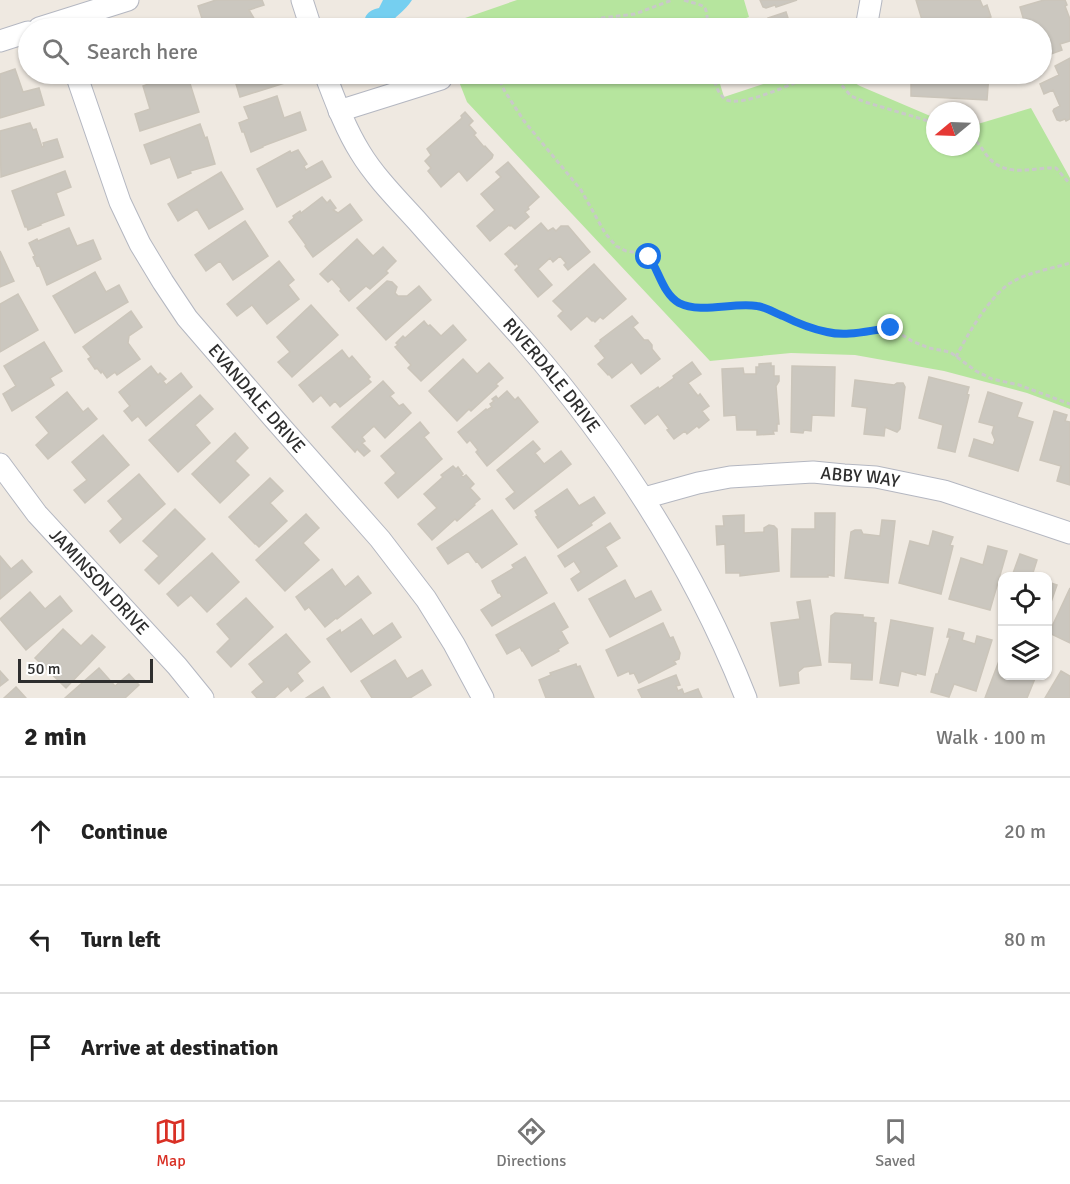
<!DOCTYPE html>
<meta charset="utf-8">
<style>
:root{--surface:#fff;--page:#f6f6f6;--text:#222;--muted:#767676;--line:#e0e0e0;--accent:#d93025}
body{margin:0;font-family:Signika,sans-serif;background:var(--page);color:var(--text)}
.controls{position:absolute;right:18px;bottom:18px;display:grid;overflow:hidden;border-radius:12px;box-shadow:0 2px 4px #0004}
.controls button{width:54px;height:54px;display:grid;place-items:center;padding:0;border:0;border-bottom:2px solid var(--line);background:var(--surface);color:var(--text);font:30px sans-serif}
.compass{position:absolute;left:926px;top:102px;width:54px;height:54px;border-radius:50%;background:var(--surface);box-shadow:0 2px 4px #0004;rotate:251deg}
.scale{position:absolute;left:18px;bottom:15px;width:135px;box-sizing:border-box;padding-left:6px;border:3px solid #2e2e2e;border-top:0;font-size:16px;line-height:21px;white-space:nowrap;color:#2e2e2e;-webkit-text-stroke:4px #fff;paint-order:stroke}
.stop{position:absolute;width:18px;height:18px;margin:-14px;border:4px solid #1a73e8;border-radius:50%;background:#fff}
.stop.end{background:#1a73e8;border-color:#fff;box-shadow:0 2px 6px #0008}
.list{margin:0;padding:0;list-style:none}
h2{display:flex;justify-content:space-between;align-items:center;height:78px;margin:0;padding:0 24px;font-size:26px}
h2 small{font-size:20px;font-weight:400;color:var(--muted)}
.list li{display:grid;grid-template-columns:39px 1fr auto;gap:18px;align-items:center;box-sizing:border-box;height:108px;padding:0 24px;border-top:2px solid var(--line)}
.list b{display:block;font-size:22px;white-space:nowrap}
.list em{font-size:20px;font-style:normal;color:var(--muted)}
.icon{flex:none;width:33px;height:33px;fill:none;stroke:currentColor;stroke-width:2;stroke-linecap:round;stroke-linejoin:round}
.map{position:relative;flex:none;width:1070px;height:698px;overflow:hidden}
.search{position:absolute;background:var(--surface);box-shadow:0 2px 4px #0004;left:18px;right:18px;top:18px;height:66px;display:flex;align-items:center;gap:15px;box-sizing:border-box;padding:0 21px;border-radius:33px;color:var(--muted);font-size:22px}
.sheet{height:402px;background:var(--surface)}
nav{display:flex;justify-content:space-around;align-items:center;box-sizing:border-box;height:84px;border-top:2px solid var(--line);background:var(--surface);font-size:16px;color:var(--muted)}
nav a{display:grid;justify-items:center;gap:3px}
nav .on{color:var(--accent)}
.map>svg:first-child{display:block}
</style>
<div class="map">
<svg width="1070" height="698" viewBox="0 0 1070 698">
<rect width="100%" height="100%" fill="#efe9e1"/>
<path fill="#b6e59e" d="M517 0H744L749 17 717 28H440L439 27Z
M456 74H717L724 97 794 74H839L860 86 935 118V147H971V126L1031 108 1070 178V409L1027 393 944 371 855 355 791 353 710 361 467 102Z"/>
<path fill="#75cff0" d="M383 0H412C405 12 394 15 389 28H367C361 18 368 10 379 8Z"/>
<path fill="#cbc7bf" stroke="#cbc5ba" stroke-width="1.5" d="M216 0H262L264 5 249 10 255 20 253 24 254 28H205L198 6Z
M760 0H797L776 7 775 5 766 8 763 7Z
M916 0H980L983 7 987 5 991 17 951 28H941L939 24 930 27 927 19 922 20Z
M1044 0H1065L1067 5 1065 6 1070 19V41L1060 44 1062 50 1048 55 1047 52 1042 54V28H1026L1020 7Z
M786 12 789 21 793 20 796 28H767L771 27 768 18Z
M160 22V24L167 22 169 28H172H148L154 27 153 24Z
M743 22 745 28H724Z
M1070 58V119L1066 121 1065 119 1060 121 1057 120 1053 111 1054 109 1060 106 1053 90 1044 94 1040 84 1059 75 1055 66Z
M15 69 23 92 39 88 44 105 0 118V74Z
M121 74H145L123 80Z
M176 74V75L187 74 199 112 140 131 135 114 150 109 143 86Z
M233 74H287L288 82 240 97Z
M938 74H989L987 100 911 96V77L938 78Z
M277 96 284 118 300 112 306 130 263 146V147L251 152 244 132H242L239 123 249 119 244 107Z
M465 112 473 121 469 125 476 133 474 135 484 147 485 146 493 155 492 158 467 181 459 171 441 187 428 171 431 168 425 161 431 155 427 149 462 118 461 116Z
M30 123 33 130 36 129 42 147 44 146 43 143 57 139 63 157 1 177 0 131Z
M200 124 205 138 207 137 215 164 190 171 191 173 178 178 170 157 151 164 144 145Z
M298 150 307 164 304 166 306 170 322 161 331 177 277 207 257 169 290 151 291 153Z
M508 162 539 197 528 207 529 209 525 212 529 217 515 229 511 225 510 226 509 225 490 241 477 226 495 210 481 194 501 177 496 172Z
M65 171 71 187 56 193 64 215 40 224 41 225 28 230 27 227H25L12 191Z
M221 172 243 209 209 229 197 209 178 221 168 204Z
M322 197 327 203 330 200 336 208 333 210 338 213 350 204 362 220 313 257 305 246 306 245 289 222 294 218 293 216 300 211 301 213Z
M245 221 268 256 233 280 220 261 206 271 195 255Z
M541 223 548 231 553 228 556 231 561 226H568L590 252 568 270 564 265 566 263 560 256 553 262 550 258 538 269 552 285 538 297 515 270 519 266 516 263 515 265 505 254Z
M69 228 77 246 93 240 101 259 47 285 39 265 37 266 33 257 35 256 29 243 37 239 38 241Z
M357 239 373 256 383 247 396 261 386 271 388 273 370 289 366 286 349 301 340 291 341 289 332 279 328 282 320 274Z
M0 251 14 281 0 287Z
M279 261 294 280 288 285 299 299 267 324 252 305 237 316 227 304Z
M594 264 626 299 603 319 600 317 595 322 593 320 592 321 587 316 571 330 558 316 563 311 553 301Z
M95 272 106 292 119 285 128 302 75 333 53 296Z
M387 281 392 282 397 287 395 293 398 296H407L419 286 431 300 386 340 357 308Z
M18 294 38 330 0 352V304Z
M311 305 338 335 292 377 278 362 290 352 277 337Z
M131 311 142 327 129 336 128 343 140 359 117 375 115 372 107 378 102 371 101 373 97 368 95 369 88 359 91 357 83 347Z
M632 316 638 323 633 327 644 340H648L652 345V349L660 359 641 374 632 362 612 378 609 374 608 375 598 364 605 358 595 346 601 341 600 340Z
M424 321 428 326 430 325 441 336 453 325 466 340 421 381 408 368 411 365 395 347 398 345 396 343 403 336 405 338Z
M44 342 62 371 50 378 54 385 12 411 3 394 16 386 4 366Z
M342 350 349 359 352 356 370 377 368 379 371 382 340 407 335 401 330 406 321 395 313 402 299 385Z
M463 359 477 374 489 363 503 378 496 384 498 386 471 411 469 409 457 421 429 391Z
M692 362 701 374 688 383 698 396 700 394 709 406 702 411 709 420 699 428 697 426 687 434 685 431 674 439 667 430 669 429 658 414 645 424 631 406 658 387 659 389 674 378 673 376Z
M771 363V366H774V376H779V381L776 386 779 424H777V431H773L774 434 757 435V430H737L736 415 724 416 722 369 743 368 744 374H756V367H759V364Z
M151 366 158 375 160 373 166 379 163 381 166 385 181 373 192 387 146 426 138 416 132 421 124 411 130 406 119 392Z
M792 366 835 367 834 416 812 415 811 431 804 430 803 433 791 432Z
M929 377 969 387 967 394 969 395 955 452 938 448 943 425 919 418Z
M855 380 894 385 897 383H903L905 387 900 429 897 432 885 427 884 436 864 434 867 408 852 406Z
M383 381 394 393 390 396 399 406 403 404 411 413 385 438 374 426 362 437 365 441 362 443 370 451 364 456 357 449 355 452 332 427Z
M507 391 515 400 518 397 538 422 487 466 476 452 478 450 470 440 467 443 458 432 486 409 487 410 492 407 490 404 494 401 492 399 496 396 498 399Z
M67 392 83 412 88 408 97 419 48 459 36 445 49 433 36 417Z
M988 392 1022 403 1017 417 1033 422 1018 471 969 456 974 439 993 445 995 440 992 433 994 426 979 422Z
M200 395 213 409 195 425 210 443 178 472 149 440Z
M1054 411 1067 415 1065 421 1070 422V485L1057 481 1061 466 1040 460Z
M420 422 429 433 424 437 442 459 398 498 385 483 396 473 381 456Z
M235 433 248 448 235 461 249 475 220 503 192 474Z
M103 435 129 465 85 503 74 490 87 480 72 462Z
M533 441 540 449 535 453 544 464 561 451 571 464 514 509 506 499 515 492 497 470Z
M453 466 456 469 458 467 463 474 461 475 463 477 466 475 474 484 470 488 480 499 474 504 475 505 457 521 455 519 432 540 418 524 437 508 424 494 443 477 441 475Z
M139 474 165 504 120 543 110 531 123 519 108 501Z
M270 478 283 491 270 503 287 521 259 547 256 544H255L229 517Z
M567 489 579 506 594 497 605 513 591 523 592 525 558 548 536 517 538 516 535 511Z
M175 509 205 539 159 584 145 570 159 556 143 541Z
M492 510 517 544 482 568 477 561 476 562 468 551 448 564 437 548Z
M815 513H835L834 576 828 575V577H791L792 529H815Z
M306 514 319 528 303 543 319 560 285 591 256 560Z
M744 515V533L764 532V528L769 525 774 526 777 529 779 571 740 576V573H726L725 544 717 545 716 526H724L723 516Z
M882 520 895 521 888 583 845 578 851 532 855 530H861L863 534 880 536Z
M610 523 620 538 605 547 617 566 578 591 571 579 581 572 574 561 565 567 558 556Z
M933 531 953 537 950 545 953 546 941 594 899 583 910 541 929 546Z
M988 546 1007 551 990 610 949 599 961 558 983 565Z
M212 553 239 582 207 612 191 595 178 606 167 594Z
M1020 554 1037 560 1032 576H1012Z
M0 556 11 569 22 560 32 572 0 599Z
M525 557 547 593 492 626 481 610 502 597 500 593H498L492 581 514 568 512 565Z
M332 569 345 587 358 576 371 593 337 619 336 618 325 627 309 607 305 610 296 597Z
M625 580 635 599 651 591 661 610 610 637 589 599Z
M1048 582 1057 585 1048 611Z
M1070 588V643L1049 633Z
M30 592 45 609 60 596 72 611 26 650 0 619Z
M246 598 273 627 231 667 217 652 230 639 217 624Z
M810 600 821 665 804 667 798 672 799 683 780 686 771 623 800 619 797 602Z
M554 603 568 627 561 631 568 643 558 649 559 651 532 666 523 651H522L520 647 507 654 496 635Z
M835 613 863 615V617L874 618 873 622 876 623 872 680 851 679 852 663 829 662 831 616Z
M361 619 373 636 392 623 401 637 351 672 327 639 340 630 341 633Z
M891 620 933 628 925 675 916 673V675L901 671 898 686 880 683Z
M663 623 670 638 673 637 680 653 679 659 674 661 676 664 639 683 634 673 630 674 629 671 618 676 606 650Z
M63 629 81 646 92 635 105 647 66 688 35 658Z
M949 629 964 633 962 640 975 644 977 636 992 640 976 691 954 684 949 697 931 692 936 674H938L950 637H947Z
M286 634 310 662 297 673 303 681 291 691 288 686 274 698H257L252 692 264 682 249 664Z
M1002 653V676H1036L1027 698H985Z
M395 660 407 679 422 670 431 685 410 698H372L361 681Z
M576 664 577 667 580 666 594 698H546L539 680 551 675 550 673Z
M99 668 115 686 129 674 139 685 125 698H65Z
M0 671 8 680 0 686Z
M1061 671 1070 676V698H1045Z
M676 675 680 685 676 686 678 691 682 689 684 694 698 689 702 698H642L638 690Z
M16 687 26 698H4Z
M323 687 330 698H306Z"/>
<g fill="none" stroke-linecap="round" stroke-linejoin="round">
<defs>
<g id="minor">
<path d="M302 0 311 28"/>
<path d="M39 28 128 0"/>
<path d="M866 28 871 0"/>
<path d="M0 41 28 32"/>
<path id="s1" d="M76 74 120 202 140 244 163 282 187 318 275 420 380 539 426 599 454 644 483 698"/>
<path id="s2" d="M325 74C335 100 345 128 360 152 375 177 399 201 418 222 454 263 491 303 527 344 618 449 695 569 746 698"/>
<path d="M339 111 441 79"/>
<path id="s3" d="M0 464 37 514 177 666 203 698"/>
<path id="s4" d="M644 498 698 483 730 477 813 472 844 475 876 477 944 491 1070 533"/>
</g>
</defs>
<use href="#minor" stroke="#b4b7c1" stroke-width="23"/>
<path stroke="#c9c9c9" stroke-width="3" stroke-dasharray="4.5 3" stroke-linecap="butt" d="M684 0C707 8 706 1 708 28
M581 28 594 20 602 18 635 14 672 0
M497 74 504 90 524 121 581 190 605 233 616 246 626 251 640 253 649 257 655 265 665 287 675 300 680 304 688 306 713 308 739 305 760 306 790 320 826 332 841 334 891 328 912 341 929 348 950 352 976 371 992 379 1019 385 1070 404
M713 74C715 82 717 93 725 99 741 109 798 81 815 74
M832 74 851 96 865 102 935 123
M971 136C980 143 984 154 992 161 1010 177 1035 167 1056 168L1070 184
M956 357C967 335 991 294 1012 282 1029 272 1051 269 1070 263"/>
<use href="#minor" stroke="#fff" stroke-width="21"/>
</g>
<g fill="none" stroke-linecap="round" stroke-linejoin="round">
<path stroke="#1a73e8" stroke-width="8" d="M649 257C659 271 663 294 679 303 701 314 733 302 757 306 766 307 775 313 783 316 797 323 812 329 827 332 848 337 870 330 891 328"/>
</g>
<g text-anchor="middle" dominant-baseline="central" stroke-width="5" stroke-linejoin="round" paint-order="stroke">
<g font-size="18" fill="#2e2e2e" stroke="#fff">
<text stroke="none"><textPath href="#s2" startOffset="380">RIVERDALE DRIVE</textPath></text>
<text stroke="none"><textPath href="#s1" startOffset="376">EVANDALE DRIVE</textPath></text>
<text stroke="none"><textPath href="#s4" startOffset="219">ABBY WAY</textPath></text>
<text stroke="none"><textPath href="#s3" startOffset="154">JAMINSON DRIVE</textPath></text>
</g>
</g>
</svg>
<div class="controls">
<button><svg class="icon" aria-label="locate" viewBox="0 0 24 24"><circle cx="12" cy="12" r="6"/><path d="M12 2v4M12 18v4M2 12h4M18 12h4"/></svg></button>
<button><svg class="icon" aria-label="layers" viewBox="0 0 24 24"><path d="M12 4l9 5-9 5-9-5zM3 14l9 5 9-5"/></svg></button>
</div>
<svg class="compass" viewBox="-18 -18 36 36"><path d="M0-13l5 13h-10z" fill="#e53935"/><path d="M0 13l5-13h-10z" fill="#767676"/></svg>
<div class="scale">50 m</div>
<div class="stop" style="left:649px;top:257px"></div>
<div class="stop end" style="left:891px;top:328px"></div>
<div class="search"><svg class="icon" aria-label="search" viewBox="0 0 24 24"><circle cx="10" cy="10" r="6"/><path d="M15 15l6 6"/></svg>Search here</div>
</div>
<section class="sheet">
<h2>2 min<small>Walk · 100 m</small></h2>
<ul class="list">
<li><svg class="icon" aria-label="ahead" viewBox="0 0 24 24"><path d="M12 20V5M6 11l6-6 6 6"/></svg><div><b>Continue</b></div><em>20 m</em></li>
<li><svg class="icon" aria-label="left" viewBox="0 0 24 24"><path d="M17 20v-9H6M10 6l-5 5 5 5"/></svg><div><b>Turn left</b></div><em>80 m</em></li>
<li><svg class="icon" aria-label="arrive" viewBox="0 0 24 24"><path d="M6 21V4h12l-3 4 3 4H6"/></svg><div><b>Arrive at destination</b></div></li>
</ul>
</section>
<nav>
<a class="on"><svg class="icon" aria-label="map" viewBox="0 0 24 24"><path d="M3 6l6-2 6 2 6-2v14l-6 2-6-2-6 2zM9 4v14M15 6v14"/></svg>Map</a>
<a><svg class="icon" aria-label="directions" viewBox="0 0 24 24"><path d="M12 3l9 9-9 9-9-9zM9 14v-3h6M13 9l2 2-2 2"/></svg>Directions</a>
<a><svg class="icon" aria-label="saved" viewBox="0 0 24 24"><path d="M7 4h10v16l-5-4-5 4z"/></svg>Saved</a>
</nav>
